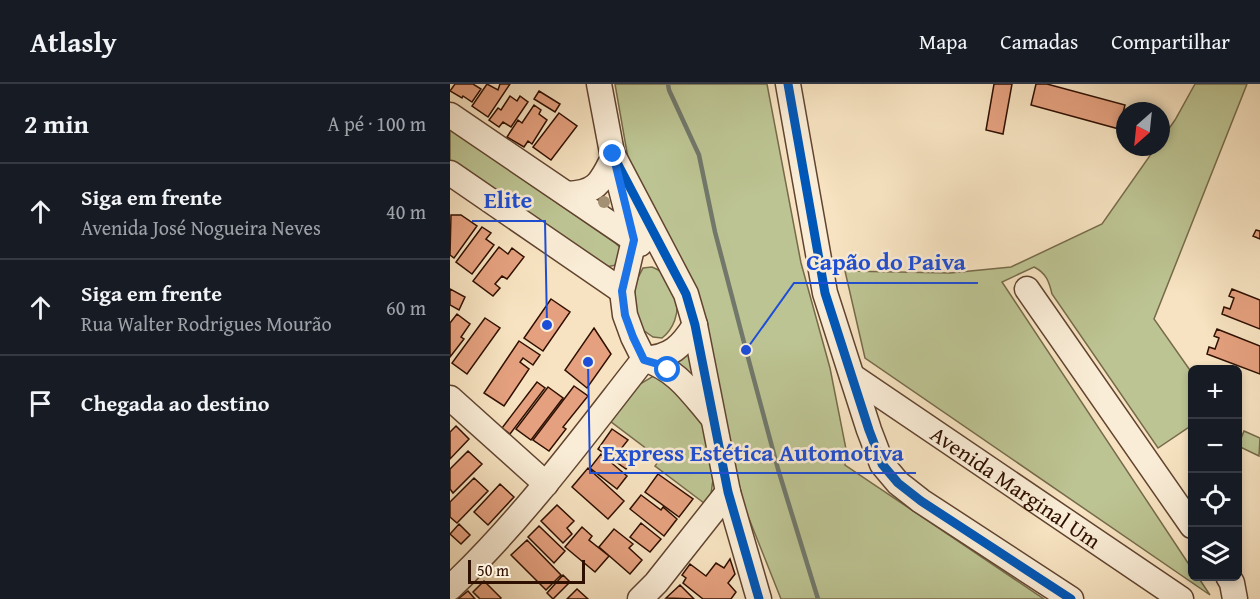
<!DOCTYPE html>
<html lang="pt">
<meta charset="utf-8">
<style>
:root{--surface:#171b24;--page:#242831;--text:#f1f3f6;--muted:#9ea1a6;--line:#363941}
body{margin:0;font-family:"Gentium Book Plus",serif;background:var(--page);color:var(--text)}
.controls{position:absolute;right:18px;bottom:18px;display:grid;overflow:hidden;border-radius:9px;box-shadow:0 3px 9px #0003}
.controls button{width:54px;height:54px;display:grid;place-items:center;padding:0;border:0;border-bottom:2px solid var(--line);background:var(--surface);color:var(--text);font:30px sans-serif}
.compass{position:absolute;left:666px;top:18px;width:54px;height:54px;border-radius:50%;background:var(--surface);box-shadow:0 3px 9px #0003;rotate:207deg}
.scale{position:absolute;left:18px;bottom:15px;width:117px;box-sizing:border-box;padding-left:6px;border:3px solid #2f0f00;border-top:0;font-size:16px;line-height:21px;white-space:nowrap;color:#2f0f00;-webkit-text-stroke:4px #faedd7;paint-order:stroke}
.stop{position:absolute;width:18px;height:18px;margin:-14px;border:4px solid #1a73e8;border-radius:50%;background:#fff}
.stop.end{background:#1a73e8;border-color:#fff;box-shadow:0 2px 6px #0008}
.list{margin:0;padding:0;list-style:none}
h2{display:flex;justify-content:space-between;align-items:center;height:78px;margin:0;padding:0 24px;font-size:26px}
h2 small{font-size:20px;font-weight:400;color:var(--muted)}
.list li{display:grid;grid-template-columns:39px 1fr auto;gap:18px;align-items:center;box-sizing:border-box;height:96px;padding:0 24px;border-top:2px solid var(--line)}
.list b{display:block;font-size:22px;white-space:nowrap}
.list p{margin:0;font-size:20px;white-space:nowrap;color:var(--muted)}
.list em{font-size:20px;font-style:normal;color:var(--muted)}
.icon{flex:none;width:33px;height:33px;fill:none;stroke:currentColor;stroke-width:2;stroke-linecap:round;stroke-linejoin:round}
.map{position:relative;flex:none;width:810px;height:515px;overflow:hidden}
header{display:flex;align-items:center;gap:36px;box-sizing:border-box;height:84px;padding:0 30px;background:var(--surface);border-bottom:2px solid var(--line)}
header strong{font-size:28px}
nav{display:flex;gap:33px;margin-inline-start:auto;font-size:21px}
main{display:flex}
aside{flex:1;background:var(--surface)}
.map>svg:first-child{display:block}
</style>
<header>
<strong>Atlasly</strong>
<nav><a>Mapa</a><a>Camadas</a><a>Compartilhar</a></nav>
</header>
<main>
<aside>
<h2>2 min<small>A pé · 100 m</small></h2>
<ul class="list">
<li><svg class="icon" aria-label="ahead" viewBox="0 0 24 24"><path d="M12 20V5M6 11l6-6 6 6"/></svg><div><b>Siga em frente</b><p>Avenida José Nogueira Neves</p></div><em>40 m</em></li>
<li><svg class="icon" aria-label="ahead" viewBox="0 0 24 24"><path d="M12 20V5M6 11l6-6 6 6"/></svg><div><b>Siga em frente</b><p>Rua Walter Rodrigues Mourão</p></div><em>60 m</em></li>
<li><svg class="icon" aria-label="arrive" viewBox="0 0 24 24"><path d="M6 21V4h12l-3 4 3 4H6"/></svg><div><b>Chegada ao destino</b></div></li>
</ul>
</aside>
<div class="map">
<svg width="810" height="515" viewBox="0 0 810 515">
<rect width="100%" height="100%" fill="#f7e3c1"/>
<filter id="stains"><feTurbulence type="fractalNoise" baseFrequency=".00333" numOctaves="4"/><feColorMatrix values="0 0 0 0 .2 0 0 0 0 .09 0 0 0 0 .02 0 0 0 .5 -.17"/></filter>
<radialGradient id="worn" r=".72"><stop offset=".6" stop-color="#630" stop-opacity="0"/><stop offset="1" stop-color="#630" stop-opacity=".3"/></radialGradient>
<path fill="#bdc493" stroke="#766a4a" stroke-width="1.5" d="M165 0H317L351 179 380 284 396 365 395 381 594 515H331L286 402 250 234 179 80Z
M745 0H797L704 235 742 289V341L708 364 602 210C599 197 596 189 584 183L552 198 742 485V492L748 493 760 511 415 274 395 187 500 189 561 183 652 140 706 63H711V56L725 36Z
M0 45 165 159 172 165 166 181 156 183 0 78Z
M202 183C231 194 236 235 212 254L203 253 186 241C181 221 182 202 193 184Z
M239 265 264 388 261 410 254 419 205 382 210 375 160 337 190 300 224 280Z
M794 347 810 354 809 372 788 362Z"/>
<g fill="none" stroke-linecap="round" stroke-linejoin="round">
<path stroke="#71786b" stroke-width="4.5" d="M218 0 219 6 249 71 265 148 296 266 328 385 368 515"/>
</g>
<path fill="#e5a17f" stroke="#2f0f00" stroke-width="1.5" d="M5 0H23L31 5 22 18 13 12 12 14 0 7Z
M37 0 48 6 50 0H60L38 33 22 22Z
M544 0H562L553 50 536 46Z
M586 0H597L675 21 669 45 581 21Z
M89 7 110 20 105 28 84 15Z
M60 12 67 17 70 12 78 18 61 43 53 38 49 43 39 36 48 24 51 26Z
M84 21 91 26 89 30 97 36 82 60 78 57 74 63 57 53 68 36 72 39Z
M109 29 127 42 101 76 83 63Z
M1 131H11L27 142 4 174 0 171Z
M32 143 41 149 36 155 44 161 22 190 6 178Z
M806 146 810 147V155L803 152Z
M49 163 58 170 62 164 74 173 57 195 52 192 45 200 50 204 43 212 23 197Z
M0 205 15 213 9 226 0 221Z
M782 205 810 216V245L772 230 774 223 780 225 784 214 779 212Z
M101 215 120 228 93 267 74 254Z
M7 230 20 240 11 253 14 255 0 273V239Z
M35 234 50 244 17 290 2 279Z
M144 244 161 270 137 304 115 286Z
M767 245 810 262V290L757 270 759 263 765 265 769 254 764 252Z
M69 257 90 271 83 281 73 274 70 278 79 285 54 322 34 309Z
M87 298 95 304 60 350 52 344Z
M124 302 138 312 113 343 116 345 99 367 83 356Z
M98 303 113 314 81 356 66 345Z
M6 342 19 355 0 375V348Z
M162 345 178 356 170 366 183 375 176 385 148 365Z
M18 367 32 380 3 409 0 405V385Z
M151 370 177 392 167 405 140 384Z
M138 384 174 417 158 435 122 403Z
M208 390 243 415 229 433 195 408Z
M24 394 38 407 7 439 0 433V418Z
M50 400 64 413 38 441 24 428Z
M191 411 211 426 213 423 227 435 214 452 180 425Z
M107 421 124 437 117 444 122 450 113 459 91 437Z
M191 439 211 455 200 468 180 453Z
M9 440 20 451 11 460 0 450Z
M89 442 115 467 104 479 78 453Z
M132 443 142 452 139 456 159 472 145 488 115 463Z
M164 445 183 460 179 464 192 476 180 490 149 463Z
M77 456 111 491 96 506 61 471Z
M280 475 285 490 278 499 286 508 281 515H253L233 499 236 494 232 491 240 480 256 492 266 479 274 484Z
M113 491 120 498 103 515 97 509Z
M34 497 51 514 50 515H30L23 508Z
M230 501 244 515 216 514Z
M127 505 138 515H117Z
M18 507 25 515H8Z"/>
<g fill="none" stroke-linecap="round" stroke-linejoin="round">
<defs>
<g id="minor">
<path d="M149 0 163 74 184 156 172 207 175 231 183 253 194 275"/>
<path d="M338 0 375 209 419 346 432 380 448 399 471 417 621 515"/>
<path d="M0 31 190 160"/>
<path d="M163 71 236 210 245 241 278 408 309 515"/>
<path d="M0 89 172 207"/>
<path d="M117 110C147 109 151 98 163 74"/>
<path d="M577 205 742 442"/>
<path d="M194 275C227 286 240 307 262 333"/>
<path id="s1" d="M402 292 731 515"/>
<path d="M0 314 96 400"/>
<path d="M778 492 782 499 785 515"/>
<path d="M0 504C73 435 132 354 194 275 221 273 231 263 245 241"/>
<path d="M190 515 206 499 278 408"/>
</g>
</defs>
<use href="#minor" stroke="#614430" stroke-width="27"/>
<use href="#minor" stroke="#faedd7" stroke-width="24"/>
<defs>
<path id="cycleway" d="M338 0 375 209 419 346 432 380 448 399 471 417 621 515
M163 71 236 210 245 241 278 408 309 515"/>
</defs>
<use href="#cycleway" stroke="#faedd7" stroke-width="13"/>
<use href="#cycleway" stroke="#0057b8" stroke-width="9"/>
</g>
<circle fill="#a49173" cx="154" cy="118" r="6"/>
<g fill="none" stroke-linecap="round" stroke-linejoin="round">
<path stroke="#1a73e8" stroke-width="8" d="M163 70 184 156 172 207 175 231 183 253 194 276 211 281 218 286"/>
</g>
<g text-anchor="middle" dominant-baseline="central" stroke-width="5" stroke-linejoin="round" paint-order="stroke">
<g font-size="22" fill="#2f0f00" stroke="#faedd7">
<text stroke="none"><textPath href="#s1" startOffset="198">Avenida Marginal Um</textPath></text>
</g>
</g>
<path fill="none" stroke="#1d4ed8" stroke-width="2" d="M97 241L95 137H22M296 266L344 199H528M138 278L140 389H466"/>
<g fill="#1d4ed8" stroke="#faedd7" stroke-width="2">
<circle cx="97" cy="241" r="6"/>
<circle cx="296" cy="266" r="6"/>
<circle cx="138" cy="278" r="6"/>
</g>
<g font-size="24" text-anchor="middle" font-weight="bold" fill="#1d4ed8" stroke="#faedd7" stroke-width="5" stroke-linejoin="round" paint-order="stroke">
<text x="58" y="124">Elite</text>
<text x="436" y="186">Capão do Paiva</text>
<text x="303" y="377">Express Estética Automotiva</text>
</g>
<rect width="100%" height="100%" filter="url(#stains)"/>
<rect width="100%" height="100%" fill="url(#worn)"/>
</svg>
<div class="controls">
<button>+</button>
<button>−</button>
<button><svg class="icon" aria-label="locate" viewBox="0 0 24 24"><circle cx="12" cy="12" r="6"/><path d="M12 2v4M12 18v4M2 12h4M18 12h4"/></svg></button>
<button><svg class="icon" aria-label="layers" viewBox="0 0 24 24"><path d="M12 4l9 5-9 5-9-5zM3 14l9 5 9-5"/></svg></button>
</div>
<svg class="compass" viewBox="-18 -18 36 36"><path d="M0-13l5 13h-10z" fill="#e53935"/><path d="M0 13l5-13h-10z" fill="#9ea1a6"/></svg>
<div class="scale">50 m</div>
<div class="stop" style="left:218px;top:286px"></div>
<div class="stop end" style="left:163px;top:70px"></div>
</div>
</main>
